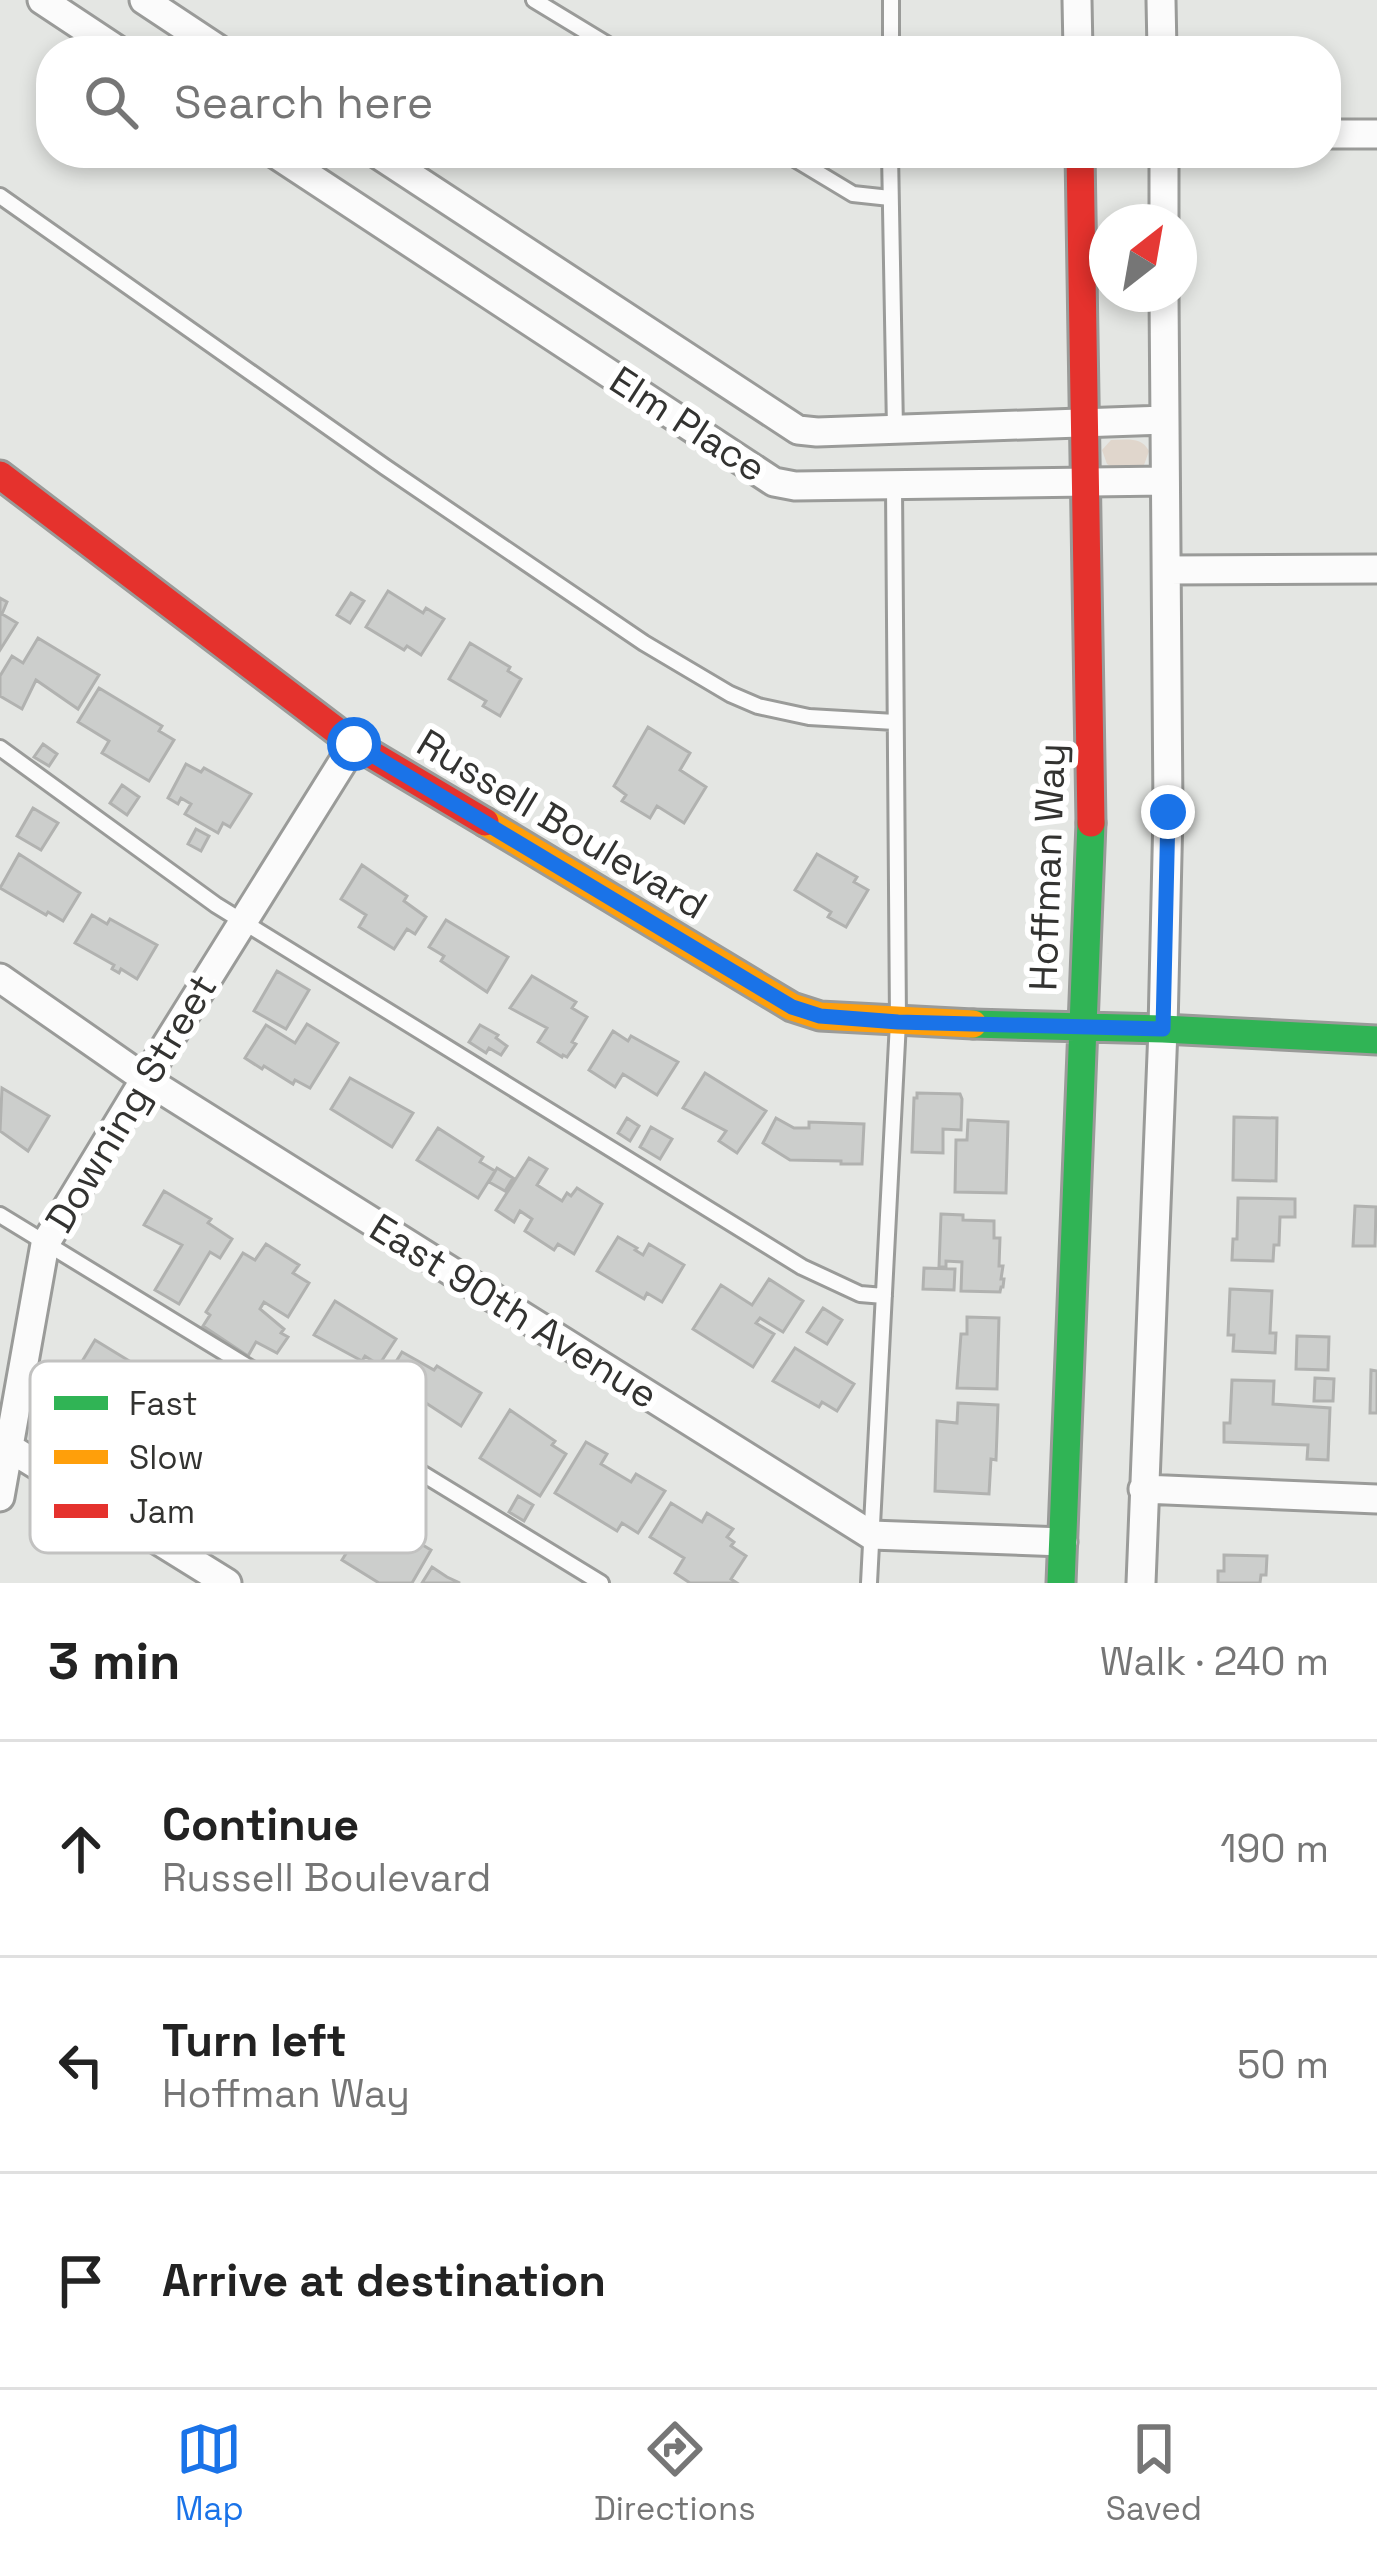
<!DOCTYPE html>
<meta charset="utf-8">
<style>
:root{--surface:#fff;--page:#f2f2f2;--text:#222;--muted:#767676;--line:#e0e0e0;--accent:#1a73e8}
body{margin:0;font-family:"Space Grotesk",sans-serif;background:var(--page);color:var(--text)}
.compass{position:absolute;left:1089px;top:204px;width:108px;height:108px;border-radius:50%;background:var(--surface);box-shadow:0 6px 18px #0003;rotate:31deg}
.stop{position:absolute;width:36px;height:36px;margin:-27px;border:9px solid #1a73e8;border-radius:50%;background:#fff}
.stop.end{background:#1a73e8;border-color:#fff;box-shadow:0 3px 12px #0008}
.list{margin:0;padding:0;list-style:none}
h2{display:flex;justify-content:space-between;align-items:center;height:156px;margin:0;padding:0 48px;font-size:51px}
h2 small{font-size:39px;font-weight:400;color:var(--muted)}
.list li{display:grid;grid-template-columns:78px 1fr auto;gap:36px;align-items:center;box-sizing:border-box;height:216px;padding:0 48px;border-top:3px solid var(--line)}
.list b{display:block;font-size:45px;white-space:nowrap}
.list p{margin:0;font-size:39px;white-space:nowrap;color:var(--muted)}
.list em{font-size:39px;font-style:normal;color:var(--muted)}
.icon{flex:none;width:66px;height:66px;fill:none;stroke:currentColor;stroke-width:2;stroke-linecap:round;stroke-linejoin:round}
.map{position:relative;flex:none;width:1377px;height:1583px;overflow:hidden}
.search{position:absolute;background:var(--surface);box-shadow:0 6px 18px #0003;left:36px;right:36px;top:36px;height:132px;display:flex;align-items:center;gap:30px;box-sizing:border-box;padding:0 42px;border-radius:48px;color:var(--muted);font-size:45px}
.sheet{height:804px;background:var(--surface)}
nav{display:flex;justify-content:space-around;align-items:center;box-sizing:border-box;height:168px;border-top:3px solid var(--line);background:var(--surface);font-size:33px;color:var(--muted)}
nav a{display:grid;justify-items:center;gap:6px}
nav .on{color:var(--accent)}
.map>svg:first-child{display:block}
</style>
<div class="map">
<svg width="1377" height="1583" viewBox="0 0 1377 1583">
<rect width="100%" height="100%" fill="#e4e6e3"/>
<path fill="#e0d6cc" d="M1111 440C1126 440 1141 436 1149 451L1144 465 1113 467 1107 464 1102 450Z"/>
<path fill="#cccecc" stroke="#b1b2b0" stroke-width="3" d="M388 591 423 613 426 608 444 619 421 655 407 646 404 650 366 627Z
M351 593 364 601 350 623 337 615Z
M0 598 7 602 2 614 17 623 0 650Z
M38 638 99 675 78 709 36 680 22 709 0 696V676L12 656 23 663Z
M470 643 510 667 508 671 521 679 500 716 483 706 486 701 449 679Z
M99 688 162 726 159 731 174 740 149 781 102 753 109 741 78 722Z
M648 727 690 753 680 770 706 787 684 823 657 806 650 818 622 801 626 795 614 786Z
M43 744 57 754 49 766 34 757Z
M186 764 201 772 204 768 251 794 230 827 223 823 218 833 185 814 191 804 181 798 178 804 168 798Z
M122 785 139 797 127 815 110 803Z
M33 808 58 823 41 850 17 836Z
M196 829 209 836 201 851 188 844Z
M19 854 80 893 63 921 48 912 46 915 0 888Z
M817 854 857 877 854 882 868 890 846 927 828 917 831 912 795 890Z
M362 865 407 896 404 901 426 917 415 934 407 929 394 949 359 927 366 915 341 899Z
M92 915 107 924 110 919 157 945 137 979 121 969 119 973 112 969 114 965 75 943Z
M446 920 508 957 487 992 441 961 444 956 429 947Z
M277 971 309 990 286 1029 254 1011Z
M532 976 576 1002 572 1008 587 1017 572 1042 576 1044 567 1057 563 1055 562 1057 538 1042 547 1028 510 1008Z
M307 1024 338 1043 310 1088 295 1080 293 1084 264 1066 262 1069 245 1058 266 1025 295 1043Z
M480 1025 498 1035 496 1038 507 1046 501 1055 489 1048 486 1053 469 1042Z
M613 1031 628 1041 631 1036 678 1062 657 1095 623 1074 615 1087 589 1070Z
M705 1073 766 1111 737 1153 719 1141 726 1131 683 1108Z
M350 1078 413 1113 392 1147 331 1109Z
M2 1088 49 1116 28 1151 0 1131Z
M917 1093 960 1094 962 1099 961 1130 943 1129V1153L912 1152 914 1098H917Z
M1234 1117 1277 1118 1276 1181 1233 1180Z
M627 1118 639 1126 630 1141 618 1133Z
M776 1118 794 1128H809V1122L864 1124 862 1164H841V1161L790 1160 763 1143Z
M968 1120 1008 1122 1006 1193 955 1192 956 1140H967Z
M651 1127 672 1139 660 1159 640 1147Z
M438 1128 483 1157 480 1162 495 1171 478 1198 417 1160Z
M529 1158 547 1169 537 1185 562 1201 567 1193 571 1196 577 1188 602 1204 574 1254 558 1244 554 1250 525 1231 532 1219 520 1211 514 1222 496 1210Z
M497 1168 513 1178 505 1191 489 1182Z
M164 1191 211 1219 208 1223 232 1239 220 1258 210 1252 179 1304 155 1290 182 1245 144 1225Z
M1238 1198 1295 1199V1217H1280L1279 1245H1274L1273 1261 1232 1260 1233 1239H1237Z
M1355 1206 1376 1207 1375 1246H1353Z
M941 1214 963 1215V1220L994 1221V1238H1000L999 1266H1003L1001 1279H1004L1003 1287H1001L1000 1292 961 1291 962 1262 946 1261V1267H939Z
M618 1237 637 1248 635 1250 643 1255 649 1244 684 1265 662 1302 647 1293 644 1299 597 1271Z
M266 1244 299 1265 293 1273 309 1283 288 1317 264 1302 260 1309 284 1329 281 1333 288 1337 277 1353 256 1342 248 1356 203 1326 210 1315 206 1312 243 1253 255 1260Z
M924 1268 955 1269 954 1290 923 1289Z
M769 1279 803 1301 783 1332 760 1318 756 1323 774 1334 753 1367 693 1329 721 1285 752 1305Z
M1230 1289 1272 1291 1270 1333H1276L1275 1353 1233 1351 1234 1335H1228Z
M335 1301 396 1339 379 1365 365 1356 362 1361 314 1335Z
M823 1308 842 1320 827 1344 807 1332Z
M967 1317 999 1318 997 1389 957 1388 961 1334H967Z
M1297 1336 1329 1337 1328 1370 1296 1369Z
M95 1340 162 1381 148 1404 163 1413 142 1447 96 1419 99 1414 85 1405 99 1381 78 1368Z
M795 1348 854 1384 837 1411 822 1402 819 1407 773 1381Z
M402 1352 434 1370 437 1366 481 1393 461 1426 403 1388 394 1404 376 1394Z
M1371 1370 1377 1371V1413H1370Z
M1315 1378 1334 1379 1333 1401H1314Z
M1232 1380 1274 1381 1273 1404 1330 1408 1328 1460 1307 1459 1308 1445 1224 1442V1423H1230Z
M958 1403 998 1405 996 1460 991 1459 989 1494 935 1491 937 1421 957 1423Z
M510 1410 555 1441 552 1445 566 1454 540 1496 480 1458Z
M586 1442 607 1454 601 1464 631 1482 636 1474 665 1491 638 1533 622 1523 617 1531 555 1493Z
M518 1496 533 1505 524 1521 509 1512Z
M671 1503 702 1522 707 1513 733 1529 727 1537 734 1542 731 1546 746 1556 731 1579 737 1583H690L675 1573 684 1558 650 1537Z
M386 1523 431 1550 412 1583H379L342 1560 363 1526 378 1536Z
M1224 1555 1267 1556 1266 1575H1261L1260 1583H1218V1571H1224Z
M432 1567 447 1577 460 1583H422Z"/>
<g fill="none" stroke-linecap="round" stroke-linejoin="round">
<defs>
<path id="lane" d="M534 0 618 51
M891 51V0
M785 153 853 194 890 198
M890 153 895 429
M0 196 385 467 644 643 730 694 758 706 809 717 895 722
M0 748 216 905 802 1267 860 1294 884 1296
M0 1215 601 1583
M869 1583 898 1022 894 486"/>
<path id="street" d="M42 0 119 51
M144 0 221 51
M1077 0 1078 51
M1161 0 1162 51
M1326 134H1377
M274 153 774 482 795 486 1165 481
M376 153 798 430 817 432 1165 420
M1164 153V222
M1167 570 1377 569
M0 978 145 1079 871 1535 1063 1542
M0 1442 227 1583
M1143 1489 1377 1499
M0 1497 45 1244 145 1079 354 744
M1141 1583 1163 1029 1168 812 1164 294"/>
<path id="fast" d="M973 1024 1163 1029 1377 1040
M1061 1583 1091 823"/>
<path id="slow" d="M485 822 792 1007 820 1016 973 1024"/>
<path id="jam" d="M1080 153 1091 823
M0 475 354 744 485 822"/>
</defs>
<use href="#lane" stroke="#9a9b99" stroke-width="20"/>
<use href="#street" stroke="#9a9b99" stroke-width="33"/>
<use href="#fast" stroke="#9a9b99" stroke-width="33"/>
<use href="#slow" stroke="#9a9b99" stroke-width="33"/>
<use href="#jam" stroke="#9a9b99" stroke-width="33"/>
<use href="#lane" stroke="#fbfbfb" stroke-width="14"/>
<use href="#street" stroke="#fbfbfb" stroke-width="27"/>
<use href="#fast" stroke="#30b455" stroke-width="27"/>
<use href="#slow" stroke="#ff9f0a" stroke-width="27"/>
<use href="#jam" stroke="#e5322d" stroke-width="27"/>
</g>
<g fill="none" stroke-linecap="round" stroke-linejoin="round">
<path stroke="#1a73e8" stroke-width="15" d="M354 744 792 1007 820 1016 898 1022 1163 1029 1168 812"/>
</g>
<g text-anchor="middle" dominant-baseline="central" stroke-width="12" stroke-linejoin="round" paint-order="stroke">
<g font-size="39" fill="#333331" stroke="#fff">
<text transform="translate(688 424) rotate(33)">Elm Place</text>
<text transform="translate(562 824) rotate(31)">Russell Boulevard</text>
<text transform="translate(1047 867) rotate(-88)">Hoffman Way</text>
<text transform="translate(131 1103) rotate(-59)">Downing Street</text>
<text transform="translate(514 1311) rotate(32)">East 90th Avenue</text>
</g>
</g>
<rect x="30" y="1361" width="396" height="192" rx="18" fill="#fff" stroke="#c2c2c1" stroke-width="3"/>
<rect x="54" y="1396" width="54" height="14" fill="#30b455"/>
<rect x="54" y="1450" width="54" height="14" fill="#ff9f0a"/>
<rect x="54" y="1504" width="54" height="14" fill="#e5322d"/>
<g font-size="33" fill="#333331">
<text x="129" y="1415">Fast</text>
<text x="129" y="1469">Slow</text>
<text x="129" y="1523">Jam</text>
</g>
</svg>
<svg class="compass" viewBox="-18 -18 36 36"><path d="M0-13l5 13h-10z" fill="#e53935"/><path d="M0 13l5-13h-10z" fill="#767676"/></svg>
<div class="stop" style="left:354px;top:744px"></div>
<div class="stop end" style="left:1168px;top:812px"></div>
<div class="search"><svg class="icon" aria-label="search" viewBox="0 0 24 24"><circle cx="10" cy="10" r="6"/><path d="M15 15l6 6"/></svg>Search here</div>
</div>
<section class="sheet">
<h2>3 min<small>Walk · 240 m</small></h2>
<ul class="list">
<li><svg class="icon" aria-label="ahead" viewBox="0 0 24 24"><path d="M12 20V5M6 11l6-6 6 6"/></svg><div><b>Continue</b><p>Russell Boulevard</p></div><em>190 m</em></li>
<li><svg class="icon" aria-label="left" viewBox="0 0 24 24"><path d="M17 20v-9H6M10 6l-5 5 5 5"/></svg><div><b>Turn left</b><p>Hoffman Way</p></div><em>50 m</em></li>
<li><svg class="icon" aria-label="arrive" viewBox="0 0 24 24"><path d="M6 21V4h12l-3 4 3 4H6"/></svg><div><b>Arrive at destination</b></div></li>
</ul>
</section>
<nav>
<a class="on"><svg class="icon" aria-label="map" viewBox="0 0 24 24"><path d="M3 6l6-2 6 2 6-2v14l-6 2-6-2-6 2zM9 4v14M15 6v14"/></svg>Map</a>
<a><svg class="icon" aria-label="directions" viewBox="0 0 24 24"><path d="M12 3l9 9-9 9-9-9zM9 14v-3h6M13 9l2 2-2 2"/></svg>Directions</a>
<a><svg class="icon" aria-label="saved" viewBox="0 0 24 24"><path d="M7 4h10v16l-5-4-5 4z"/></svg>Saved</a>
</nav>
